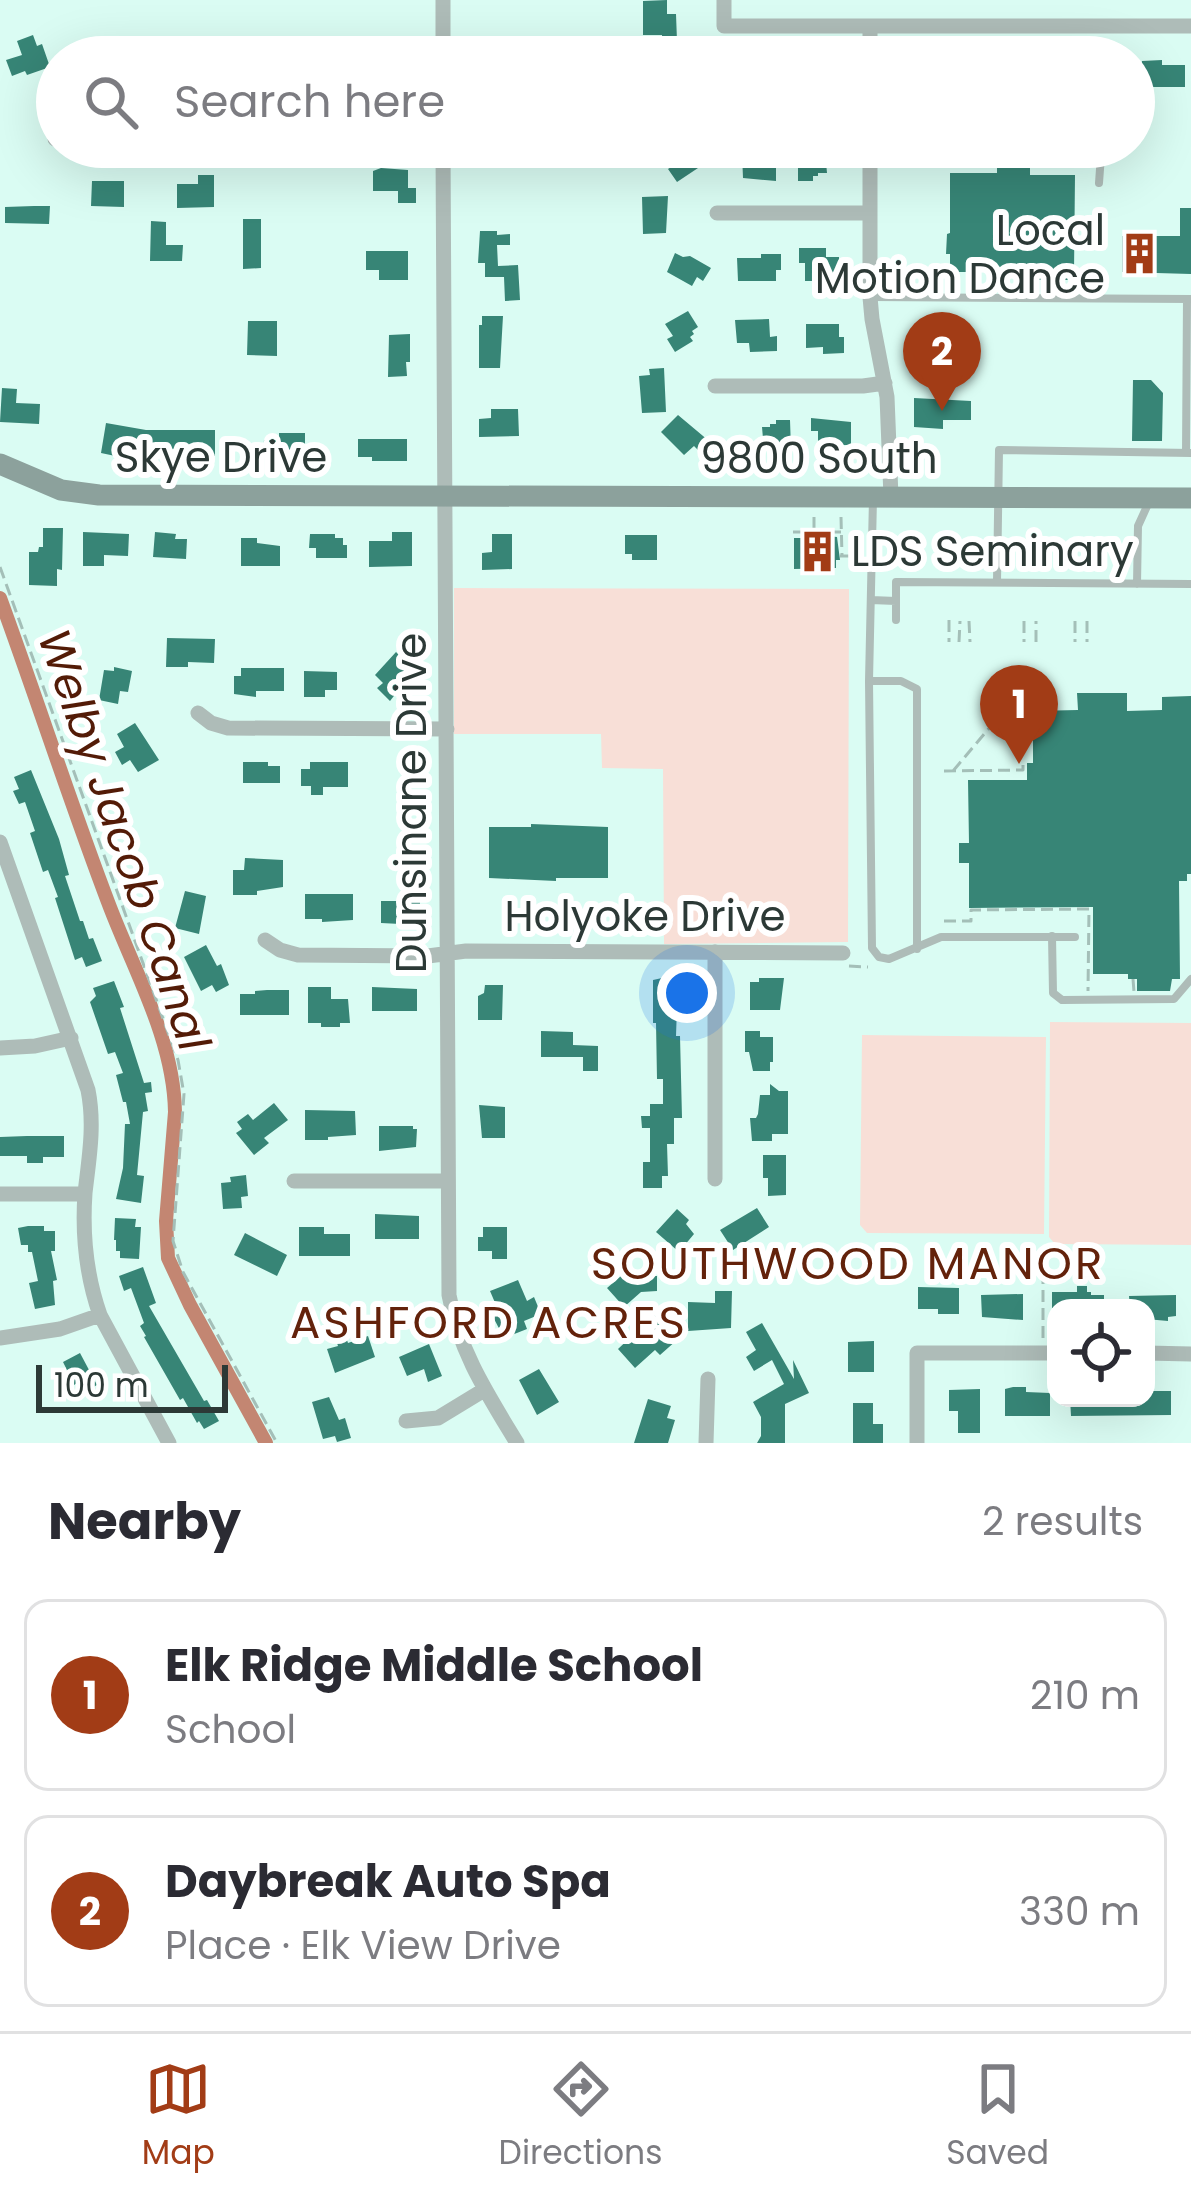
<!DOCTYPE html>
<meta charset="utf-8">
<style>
:root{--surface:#fff;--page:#f2f2f3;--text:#2b2b33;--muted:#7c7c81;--line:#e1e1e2;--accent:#a23c16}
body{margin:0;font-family:Poppins,sans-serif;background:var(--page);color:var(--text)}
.controls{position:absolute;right:36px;bottom:36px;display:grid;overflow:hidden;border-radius:24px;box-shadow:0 12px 48px #0002}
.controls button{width:108px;height:108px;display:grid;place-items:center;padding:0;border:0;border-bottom:3px solid var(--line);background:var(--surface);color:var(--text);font:60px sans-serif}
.scale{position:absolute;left:36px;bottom:30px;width:192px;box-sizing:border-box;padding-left:12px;border:6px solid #2c3936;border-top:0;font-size:33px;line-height:42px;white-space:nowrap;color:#2c3936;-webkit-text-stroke:9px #fff;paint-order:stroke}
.you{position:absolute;left:687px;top:993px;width:42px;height:42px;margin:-30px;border:9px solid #fff;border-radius:50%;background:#1a73e8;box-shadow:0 0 0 18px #1a73e833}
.badge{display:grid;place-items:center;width:78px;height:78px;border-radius:50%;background:var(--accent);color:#fff;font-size:39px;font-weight:700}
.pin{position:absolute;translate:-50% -99px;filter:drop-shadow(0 3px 6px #0008)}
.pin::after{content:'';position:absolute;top:63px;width:42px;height:36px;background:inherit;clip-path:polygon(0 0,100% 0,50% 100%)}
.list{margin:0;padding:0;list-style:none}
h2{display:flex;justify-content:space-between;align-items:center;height:156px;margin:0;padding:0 48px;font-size:51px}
h2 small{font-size:39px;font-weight:400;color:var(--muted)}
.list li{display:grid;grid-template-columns:78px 1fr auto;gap:36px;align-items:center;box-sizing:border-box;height:192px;margin:0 24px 24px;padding:0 24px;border:3px solid var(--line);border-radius:24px}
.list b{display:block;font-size:45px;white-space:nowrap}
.list p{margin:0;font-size:39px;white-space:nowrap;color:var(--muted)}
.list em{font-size:39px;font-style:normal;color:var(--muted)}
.icon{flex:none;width:66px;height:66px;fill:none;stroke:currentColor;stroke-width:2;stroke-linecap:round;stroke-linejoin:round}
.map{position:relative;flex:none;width:1191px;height:1443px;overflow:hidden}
.search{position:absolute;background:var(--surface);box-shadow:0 12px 48px #0002;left:36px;right:36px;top:36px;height:132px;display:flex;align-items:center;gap:30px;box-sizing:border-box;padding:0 42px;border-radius:66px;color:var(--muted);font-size:45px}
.sheet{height:588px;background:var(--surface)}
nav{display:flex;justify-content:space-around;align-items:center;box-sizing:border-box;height:168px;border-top:3px solid var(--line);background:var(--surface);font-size:33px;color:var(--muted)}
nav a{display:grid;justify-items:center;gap:6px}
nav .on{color:var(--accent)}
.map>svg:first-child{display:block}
</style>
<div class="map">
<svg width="1191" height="1443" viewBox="0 0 1191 1443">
<rect width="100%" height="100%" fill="#dafcf3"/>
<path fill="#f8dfd7" d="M454 588 849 589 848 942 664 944 663 769 602 768 601 734H454Z
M1050 1022 1191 1023V1245L1055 1244 1049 1237Z
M862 1035 1046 1037 1044 1234 867 1233 860 1225Z"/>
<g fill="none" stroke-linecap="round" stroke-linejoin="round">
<path stroke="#c38672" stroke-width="14" d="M0 598C37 699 70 802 108 902 133 969 174 1039 175 1112L166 1221 168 1258 190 1305 266 1443"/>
</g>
<path fill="#378576" d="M667 0V14H676L677 41H662V35H643V1Z
M33 35 37 46 42 44 50 67 27 75 25 71 12 76 6 60 22 55 17 41Z
M1162 60V65H1185V87H1148V76H1141L1142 61Z
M682 147H701L707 155 699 161 696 165 698 168 677 182 668 169 674 165 668 157Z
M798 151H825L827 173H818V176H813V181H798Z
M742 153H776V181L743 178Z
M997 163H1030V175H1075L1074 273H1069V280H1027V272H950V254H946L947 234 950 233V173H997Z
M381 168 408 170V188H416V203H398V191H373V171Z
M198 175H214V207L177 208V184H198Z
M92 181H124V207L91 206Z
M668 196 666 233 643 234 642 197Z
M34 206H50L49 224 5 223V207Z
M1180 208H1191V274L1122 272V236H1180Z
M243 219H261V268L243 269Z
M151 221 166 222V245H183L182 261H150Z
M480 231H497V235L510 234V245H497L498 266 518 265 520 300 505 301 504 277H485V263H478Z
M799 248H826V257H839V281H805V263H799Z
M366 251H408V280H379V270H366Z
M675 253 683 257 690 256 711 268 703 281 697 277 692 286 667 272Z
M761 254H781V270H776V281H738L737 258H761Z
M688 311 698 327 692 331 694 334 690 337 693 341 675 352 667 339 673 336 665 324Z
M482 316H503L500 368H479V325H482Z
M769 319 770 337 777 336V351L750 352 749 343H737L735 320Z
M248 321H277V356L247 355Z
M806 324H839V337H844V353L823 354V347L806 348Z
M410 334V362H406L407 376 388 377 389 335Z
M664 368 666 412 642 413 639 376 650 375 649 369Z
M1133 380H1151L1163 393 1162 441H1132Z
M2 388 17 389 16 403 40 404 39 424 0 422Z
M914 398 971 401V420H943V429L914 427Z
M491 409H518L519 436 479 437V419L491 418Z
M678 415 709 441 699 451 694 446 684 455 661 432Z
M811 418 851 422V445H818V431H811Z
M776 420H790L791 449 764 450 762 427H770V424H776Z
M106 423 146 430H215V456H176V449L153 450V447L128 443 127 447 122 446 120 457 101 453Z
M279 433H305V453H295V457L263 456 264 440H279Z
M358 439H407V461H372V457H358Z
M43 528H63L62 570 57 569V586L29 585V552H38L39 547H43Z
M83 532 129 534 128 556 104 555V566H83Z
M155 532 176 534 175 539H187L186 559 153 557Z
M392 532H412V566L369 567V541H392Z
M310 534H335V538H343V545H347V558H316V548H309Z
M492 534H512V569L482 570V553L492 552Z
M807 534 837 537 840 560H836V568L794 569V538H807Z
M625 535H657V560H632V554H625Z
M241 538H257V543L280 546V566H241Z
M167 638 215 639 214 663 188 662V667H166Z
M396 652 414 670 390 701 377 688 383 683 375 675Z
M114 667 132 671 128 692 120 691 118 704 99 700 104 670 114 671Z
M241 668H284V691H256V697L234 694V676H241Z
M304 671 337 672V690H325V697H304Z
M1077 693H1127V711L1162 710V697L1191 696V874H1187V881H1179L1180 979H1172L1170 991H1137V979H1128V974H1093V907L969 908V863H959V843H969L968 780H1027V763H1033V711L1078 710Z
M135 723 159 760 138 772 130 760 122 765 115 752 124 747 117 734Z
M243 762H268V766H280V783H243Z
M310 762H348V787H323V795H311V786H301V769H310Z
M31 770 59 839 69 875 65 876 80 921H83L89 939 93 938 102 961 86 967 82 957 75 960 55 898 58 897 48 870 43 872 30 833 35 831 25 802 19 804 13 791 19 789 14 777Z
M531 824 608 827V878H556V881L489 878V827H531Z
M245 858 283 860V887L257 891V895H233V870H244Z
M185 891 206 896 199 934 175 928Z
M305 894H353V920L322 922V919H305Z
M381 901H420V925L381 923Z
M206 945 217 966 221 964 229 985 216 992 212 985 201 991 184 957Z
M662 978H678L676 1036H680L682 1118H674V1144H667L668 1176H662V1188H643V1162H650V1128H642L641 1116H650V1104H663V1079H657L656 1023H653V980Z
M759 978H784L780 1010H750V982H759Z
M114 981 124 1007 120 1008 144 1083 151 1082 152 1092 145 1093 148 1111 143 1112 137 1175 144 1176 141 1203 116 1199 123 1168 125 1124H130L126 1102H123L116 1075 123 1073 115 1052 108 1054 90 1002 96 996 93 988Z
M485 985H503L502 1020H478V996L484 993Z
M308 987H331V999H348L350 1023H340V1027H321V1023H308Z
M372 987 417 989V1011H372Z
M267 990H289V1015H240V994H255V991Z
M541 1031 573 1032V1045L598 1046V1071H583V1057H541Z
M745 1031H760V1037H773V1062H770V1071H753L749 1052H745Z
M770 1084 779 1091H788V1134H772V1141H752L750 1118H756L758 1114 760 1095H770Z
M274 1103 288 1120 264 1138 269 1143 254 1155 236 1133 242 1129 237 1122 248 1114 253 1120Z
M479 1105 505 1107V1138H482Z
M305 1110 355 1111 356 1135 328 1137V1140H305Z
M379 1126H413V1129H417L416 1147 379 1151Z
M27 1136H64V1157H43V1163H27V1156H0V1137Z
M763 1155H786V1195L768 1196V1178H763Z
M246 1175 248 1196 241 1197 242 1208 223 1209 221 1183 231 1182 230 1177Z
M757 1208 769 1227 733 1250 720 1230Z
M677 1209 689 1220 686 1224 694 1234 679 1252 656 1232Z
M375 1214 419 1216V1239H375Z
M115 1218 136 1219 135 1227H141L139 1259 120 1258V1251H116V1240H114Z
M28 1226H44V1231H55V1251H51L57 1280 53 1281 55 1305 35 1309 29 1283 38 1281 32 1252H28V1245H21L18 1228Z
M299 1227H324V1234H350V1256H299Z
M483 1227H507V1259H492V1251H478V1237H483Z
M245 1233 287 1255 277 1276 234 1255Z
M143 1267 156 1303 149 1306 204 1401 207 1400 219 1421 204 1429 199 1421 197 1423 183 1398 180 1400 144 1337 146 1336 140 1326 144 1323 131 1288 124 1291 119 1276Z
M621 1276H657V1291L641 1292 624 1307 607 1288Z
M518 1280 527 1301 534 1297 541 1314 524 1321 527 1329 504 1338 492 1315 499 1312 490 1291Z
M1077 1286H1087V1292H1091V1295H1104V1308H1052V1292H1077Z
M918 1287 959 1288V1314H938V1309H918Z
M715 1291H732L731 1328 688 1331V1302L715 1303Z
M1023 1294V1320L982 1317 981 1295Z
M1176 1295V1316L1168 1317V1321L1146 1319V1308H1130L1129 1296Z
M654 1315 677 1340 660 1355 655 1350 635 1368 618 1349Z
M762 1323 794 1379 793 1360 809 1393 785 1404V1443H757L761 1436V1417L753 1402 784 1384 772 1360 754 1371 746 1357 756 1350 746 1332Z
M345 1334 348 1343 368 1336 375 1357 335 1373 327 1349 338 1346 335 1337Z
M874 1341V1372H848V1342Z
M429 1344 442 1376 428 1382 424 1369 407 1376 399 1357Z
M80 1353 97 1385 83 1393 77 1383 71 1387 65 1376 69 1374 63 1362Z
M539 1369 559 1402 537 1415 519 1380Z
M1013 1387H1026V1392L1050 1393V1416H1005V1389Z
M980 1389V1433H958V1411H949V1390Z
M1146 1391H1171V1415L1071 1416 1070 1398H1146Z
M329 1397 339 1420 345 1418 351 1438 337 1442 335 1436 323 1439 312 1402Z
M648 1399 671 1406 667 1418 675 1420 668 1443H634Z
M853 1403H873V1424H883V1443H853Z"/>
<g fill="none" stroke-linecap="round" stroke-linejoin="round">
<path stroke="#a4bfb8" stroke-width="3" stroke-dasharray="12 6" stroke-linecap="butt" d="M814 517V534
M841 517 842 556
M793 532H841
M840 556H849L859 564
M0 567 178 1060 184 1094 173 1241 183 1272 277 1443
M949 620V642
M969 621 970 642
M1024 621V642
M1075 621V642
M1087 621V642
M959 642 960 621
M1036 642V621
M944 771 1023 770V763
M953 771 1018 694
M944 921H971V910L1089 909 1088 991
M849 966 868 967
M1133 979 1134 992
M1043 1338V1267"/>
<path stroke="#aebcb8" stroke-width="8" d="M913 155H1101L1099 183
M872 297 1191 299
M1186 453 1187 299
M873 498 869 681 872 948 879 957 889 959 941 937H1075
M997 582 999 450 1191 453
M1137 584 1138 526 1148 504
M871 600 896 601V620
M896 601V582L1191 584
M869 681H901L917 689V949
M1052 936 1053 993 1062 1000 1174 999 1191 979"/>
<path stroke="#aebcb8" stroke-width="15" d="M443 0V57
M724 0V26H1191
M870 57V26
M55 139H57
M443 147 449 1295C459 1351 488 1395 517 1443
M870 147V297L872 319 887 397 891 497
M717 213H870
M715 386H863L885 383
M198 713 211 723 228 728 447 729
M0 842 88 1090C95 1125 89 1158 85 1193 82 1236 86 1275 100 1315L169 1443
M265 940 280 950 298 955 428 956 466 951 843 953
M715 952V1179
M0 1048 35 1046 71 1038
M294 1181H448
M0 1194H85
M0 1338 60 1329 100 1315
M1146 1353 1191 1354
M406 1421 438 1418 484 1390
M706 1443 708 1379
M917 1443V1353H1056"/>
<path stroke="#8ca19c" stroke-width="21" d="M0 464 61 490 99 495 1191 498"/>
</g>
<defs>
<symbol id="building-bare" viewBox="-9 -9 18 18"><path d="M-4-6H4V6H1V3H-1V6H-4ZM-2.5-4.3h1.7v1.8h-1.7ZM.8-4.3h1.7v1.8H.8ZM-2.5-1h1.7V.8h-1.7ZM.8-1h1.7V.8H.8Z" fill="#a23c16" stroke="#fff" stroke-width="2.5" paint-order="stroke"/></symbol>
</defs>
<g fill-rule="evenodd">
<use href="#building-bare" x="1110" y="224" width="59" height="59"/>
<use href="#building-bare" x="788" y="522" width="59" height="59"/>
</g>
<g text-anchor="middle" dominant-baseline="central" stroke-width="12" stroke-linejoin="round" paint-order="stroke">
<g font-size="42" fill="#2c3936" stroke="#fff" text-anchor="end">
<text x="1105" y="230">Local<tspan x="1105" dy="48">Motion Dance</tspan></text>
<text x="851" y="551" text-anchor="start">LDS Seminary</text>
</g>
<g font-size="42" fill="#2c3936" stroke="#fff">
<text x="221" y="457">Skye Drive</text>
<text x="819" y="458">9800 South</text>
<text transform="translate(411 803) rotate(-90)">Dunsinane Drive</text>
<text x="645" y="916">Holyoke Drive</text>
</g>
<g font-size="45" font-style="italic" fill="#531b07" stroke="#fff">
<text transform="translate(124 840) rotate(71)">Welby Jacob Canal</text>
</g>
<g font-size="45" letter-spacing="3" fill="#63220b" stroke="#fff">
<text x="848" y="1263">SOUTHWOOD MANOR</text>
<text x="489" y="1322">ASHFORD ACRES</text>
</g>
</g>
</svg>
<div class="controls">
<button><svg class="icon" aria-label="locate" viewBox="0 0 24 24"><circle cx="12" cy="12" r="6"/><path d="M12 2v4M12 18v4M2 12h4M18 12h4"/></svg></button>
</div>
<div class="scale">100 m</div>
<div class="you"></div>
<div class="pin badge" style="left:1019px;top:764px">1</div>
<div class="pin badge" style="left:942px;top:411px">2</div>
<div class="search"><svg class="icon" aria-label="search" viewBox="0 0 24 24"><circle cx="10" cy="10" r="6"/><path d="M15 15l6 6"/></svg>Search here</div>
</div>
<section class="sheet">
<h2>Nearby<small>2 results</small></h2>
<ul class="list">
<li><span class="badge">1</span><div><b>Elk Ridge Middle School</b><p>School</p></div><em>210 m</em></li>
<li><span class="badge">2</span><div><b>Daybreak Auto Spa</b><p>Place · Elk View Drive</p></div><em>330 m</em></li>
</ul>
</section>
<nav>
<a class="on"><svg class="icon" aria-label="map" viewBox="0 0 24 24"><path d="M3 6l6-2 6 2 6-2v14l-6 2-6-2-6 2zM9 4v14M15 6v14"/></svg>Map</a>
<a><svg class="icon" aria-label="directions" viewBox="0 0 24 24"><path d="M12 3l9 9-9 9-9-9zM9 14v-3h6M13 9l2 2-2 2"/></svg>Directions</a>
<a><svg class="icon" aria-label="saved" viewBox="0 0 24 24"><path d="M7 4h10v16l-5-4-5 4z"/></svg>Saved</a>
</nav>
